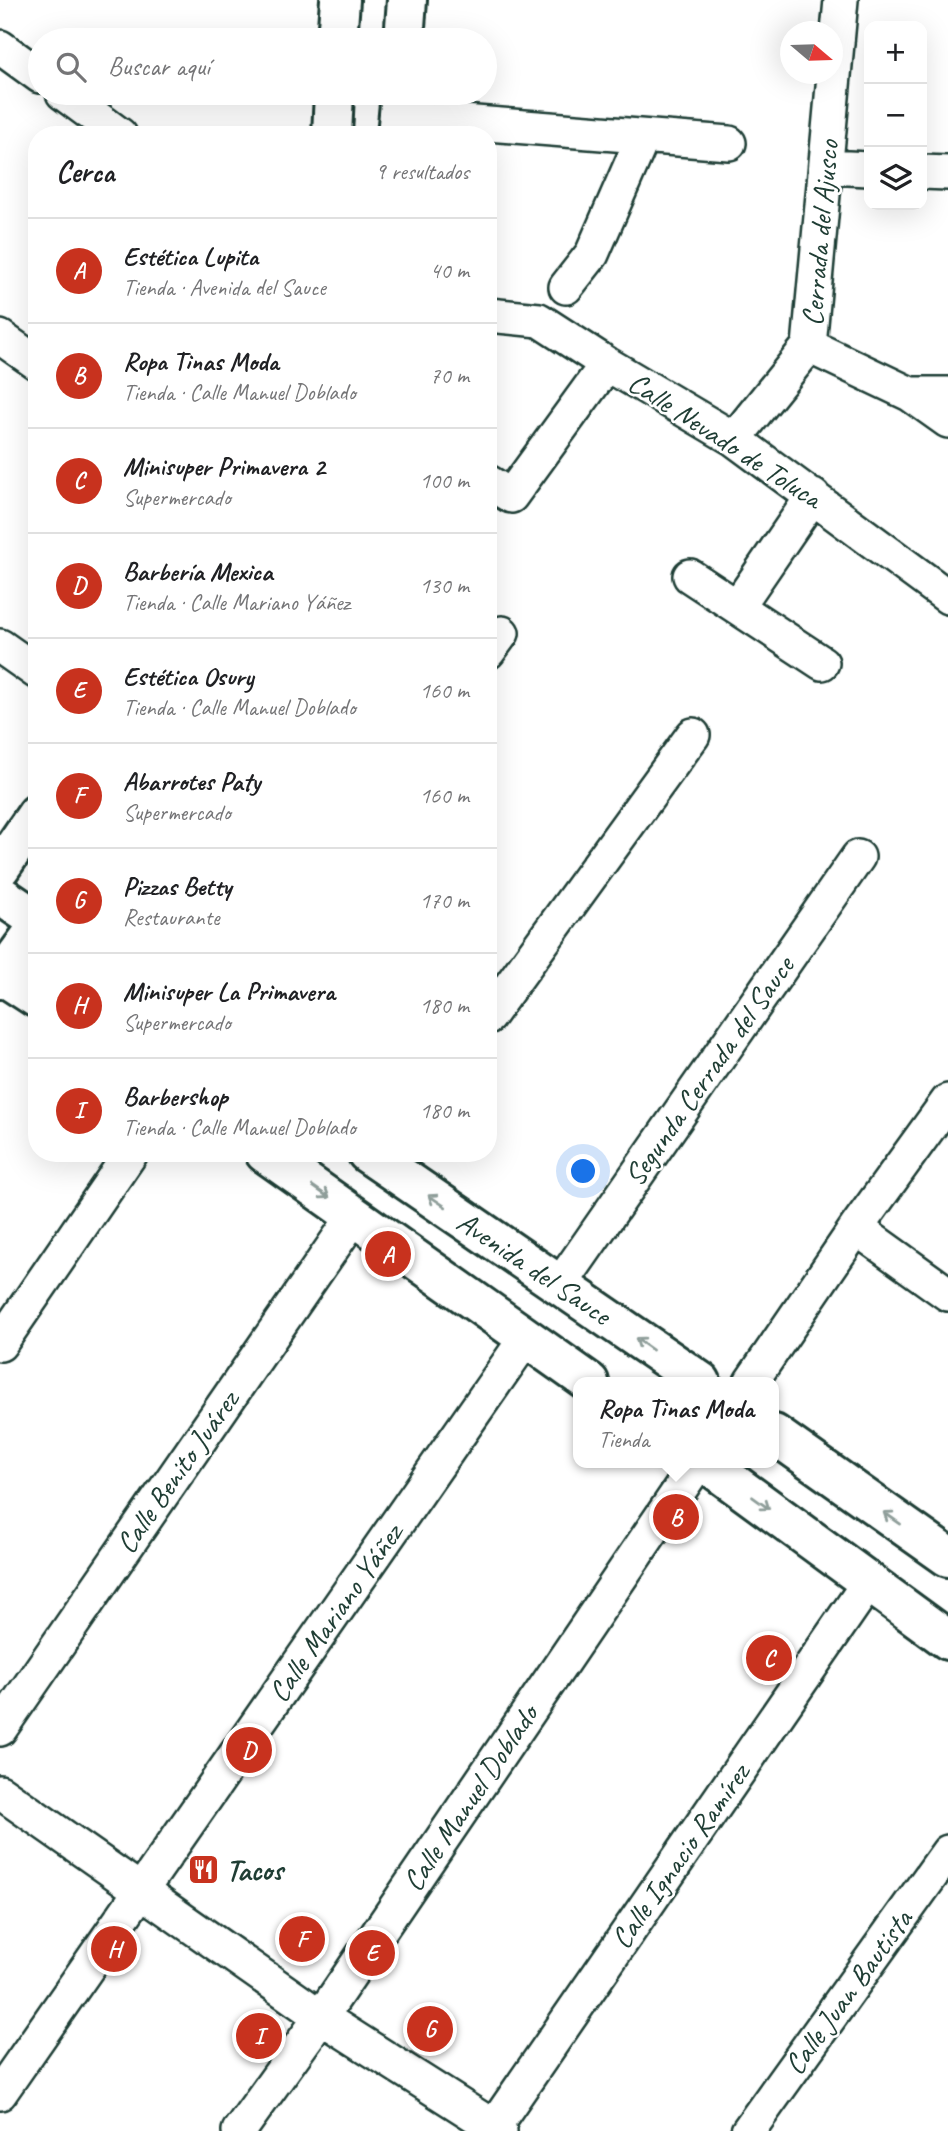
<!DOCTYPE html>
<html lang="es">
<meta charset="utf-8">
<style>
:root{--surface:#fff;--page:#f6f6f6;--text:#202124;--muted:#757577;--line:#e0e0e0;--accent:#c8321e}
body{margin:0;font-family:Caveat,sans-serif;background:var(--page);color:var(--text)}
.controls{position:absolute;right:21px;top:21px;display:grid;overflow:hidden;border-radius:14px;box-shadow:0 7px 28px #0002}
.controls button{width:63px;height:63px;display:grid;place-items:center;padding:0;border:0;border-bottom:2px solid var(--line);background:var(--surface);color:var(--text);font:35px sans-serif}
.compass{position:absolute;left:780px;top:21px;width:63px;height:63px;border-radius:50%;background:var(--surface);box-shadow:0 7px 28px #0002;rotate:109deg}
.you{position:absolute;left:584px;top:1172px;width:24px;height:24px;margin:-18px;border:5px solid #fff;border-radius:50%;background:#1a73e8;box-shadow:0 0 0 10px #1a73e833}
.badge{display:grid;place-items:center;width:46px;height:46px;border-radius:50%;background:var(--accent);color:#fff;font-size:23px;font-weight:700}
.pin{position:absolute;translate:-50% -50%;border:4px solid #fff;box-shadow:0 2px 7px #0006}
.popup{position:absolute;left:573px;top:1377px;width:206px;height:91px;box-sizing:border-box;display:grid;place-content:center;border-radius:14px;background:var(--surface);filter:drop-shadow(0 2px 5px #0005);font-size:23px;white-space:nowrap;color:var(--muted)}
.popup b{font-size:26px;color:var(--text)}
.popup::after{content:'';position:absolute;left:50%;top:100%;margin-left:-14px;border:14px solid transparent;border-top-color:var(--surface)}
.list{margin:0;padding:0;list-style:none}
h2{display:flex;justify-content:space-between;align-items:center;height:91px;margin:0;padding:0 28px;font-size:30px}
h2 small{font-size:23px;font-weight:400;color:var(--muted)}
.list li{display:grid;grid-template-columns:46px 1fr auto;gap:21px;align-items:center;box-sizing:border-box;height:105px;padding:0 28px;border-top:2px solid var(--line)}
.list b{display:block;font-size:26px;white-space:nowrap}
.list p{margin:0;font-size:23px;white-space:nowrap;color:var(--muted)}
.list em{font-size:23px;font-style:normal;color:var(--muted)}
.icon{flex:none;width:38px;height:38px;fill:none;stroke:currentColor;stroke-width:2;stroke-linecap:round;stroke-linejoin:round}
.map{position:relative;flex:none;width:948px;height:2131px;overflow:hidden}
.search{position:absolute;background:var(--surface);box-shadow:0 7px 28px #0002;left:28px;top:28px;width:469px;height:77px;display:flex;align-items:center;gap:18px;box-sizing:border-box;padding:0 24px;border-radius:38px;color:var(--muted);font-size:26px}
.panel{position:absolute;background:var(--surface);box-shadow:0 7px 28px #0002;left:28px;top:126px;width:469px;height:1036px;border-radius:28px}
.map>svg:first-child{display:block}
</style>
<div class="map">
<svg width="948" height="2131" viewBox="0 0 948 2131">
<rect width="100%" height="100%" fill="#fff"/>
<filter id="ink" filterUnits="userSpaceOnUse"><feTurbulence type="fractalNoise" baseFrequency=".0143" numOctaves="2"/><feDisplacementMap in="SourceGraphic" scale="14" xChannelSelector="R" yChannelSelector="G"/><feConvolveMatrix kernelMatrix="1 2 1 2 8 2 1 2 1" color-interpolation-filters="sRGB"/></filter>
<g filter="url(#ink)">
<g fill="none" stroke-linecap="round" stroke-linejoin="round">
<defs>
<path id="street" d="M0 47 40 76
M63 93 120 135
M399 117 729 143
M827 167 869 169
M922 172 948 173
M566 287 592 254 643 137
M488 315 539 320 607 364 734 439 948 597
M0 337 37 363
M809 346 910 394H948
M910 394 948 421
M734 439 809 346 841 0
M488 482 511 496 607 364
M690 576 822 663
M737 607 813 496
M0 646 37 672
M488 652 502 633
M488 1017 693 735
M856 1228 948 1294
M560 1285 858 857
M0 1344 131 1153
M751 1382 856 1228 948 1101
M0 1729 355 1215
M0 1792 321 2017 500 2131
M0 2093 526 1338
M239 2131 321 2017 698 1463
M491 2131 869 1582
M748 2131 948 1852"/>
<path id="secondary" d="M337 40 340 0
M404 40 407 0
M332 135 334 93
M397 135 401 93
M0 868 37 814
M0 895 37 920
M0 974 37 998
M0 979 37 928
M265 1153 589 1382
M367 1153 701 1382
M774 1434 948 1557
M706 1463 948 1640"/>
</defs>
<use href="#street" stroke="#1f3d34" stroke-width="38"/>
<use href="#secondary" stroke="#1f3d34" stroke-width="44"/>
<use href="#street" stroke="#fff" stroke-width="33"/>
<use href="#secondary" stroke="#fff" stroke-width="38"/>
</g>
<defs><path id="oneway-shaft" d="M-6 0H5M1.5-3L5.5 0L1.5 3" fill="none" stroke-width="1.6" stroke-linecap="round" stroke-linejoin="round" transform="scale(1.75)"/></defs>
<g stroke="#8f9e9a">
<use href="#oneway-shaft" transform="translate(321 1192) rotate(35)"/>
<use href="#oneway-shaft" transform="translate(437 1201) rotate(-146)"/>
<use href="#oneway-shaft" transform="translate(644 1344) rotate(-145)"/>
<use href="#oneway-shaft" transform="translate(761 1503) rotate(36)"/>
<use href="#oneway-shaft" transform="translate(892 1518) rotate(-145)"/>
</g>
</g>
<defs>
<symbol id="restaurant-square" viewBox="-11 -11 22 22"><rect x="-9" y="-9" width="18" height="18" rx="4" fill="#c8321e" stroke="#fff"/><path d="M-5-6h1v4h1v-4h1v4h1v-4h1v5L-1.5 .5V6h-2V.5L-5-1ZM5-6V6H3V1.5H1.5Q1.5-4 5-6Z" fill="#fff"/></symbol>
</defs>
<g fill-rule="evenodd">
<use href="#restaurant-square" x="186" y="1852" width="35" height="35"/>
</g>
<g text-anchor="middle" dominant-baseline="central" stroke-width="5" stroke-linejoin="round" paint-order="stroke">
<g font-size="30" fill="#1f3d34" stroke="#fff">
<text transform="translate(820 233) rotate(-85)">Cerrada del Ajusco</text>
<text transform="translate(725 440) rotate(33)">Calle Nevado de Toluca</text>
<text transform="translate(709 1071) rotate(-55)">Segunda Cerrada del Sauce</text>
<text transform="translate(534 1268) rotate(34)">Avenida del Sauce</text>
<text transform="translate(177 1472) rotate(-55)">Calle Benito Juárez</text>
<text transform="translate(335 1613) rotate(-55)">Calle Mariano Yáñez</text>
<text transform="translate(470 1798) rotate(-56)">Calle Manuel Doblado</text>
<text transform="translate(680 1856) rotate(-55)">Calle Ignacio Ramírez</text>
<text transform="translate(848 1992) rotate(-54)">Calle Juan Bautista</text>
</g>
<g font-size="30" font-weight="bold" fill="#1f3d34" stroke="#fff" text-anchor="start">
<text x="226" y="1870">Tacos</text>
</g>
</g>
</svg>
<div class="controls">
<button>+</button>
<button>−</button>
<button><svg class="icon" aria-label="layers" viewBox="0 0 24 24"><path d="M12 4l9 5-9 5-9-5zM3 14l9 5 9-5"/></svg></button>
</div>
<svg class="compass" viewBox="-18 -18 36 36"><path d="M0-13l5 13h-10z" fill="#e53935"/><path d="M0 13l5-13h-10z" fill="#757577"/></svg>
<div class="you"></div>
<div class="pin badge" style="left:388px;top:1254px">A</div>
<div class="pin badge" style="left:676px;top:1517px">B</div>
<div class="popup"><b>Ropa Tinas Moda</b>Tienda</div>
<div class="pin badge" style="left:769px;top:1658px">C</div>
<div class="pin badge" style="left:249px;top:1750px">D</div>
<div class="pin badge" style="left:372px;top:1953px">E</div>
<div class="pin badge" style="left:302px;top:1939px">F</div>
<div class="pin badge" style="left:430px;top:2029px">G</div>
<div class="pin badge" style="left:114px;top:1949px">H</div>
<div class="pin badge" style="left:259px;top:2036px">I</div>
<div class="search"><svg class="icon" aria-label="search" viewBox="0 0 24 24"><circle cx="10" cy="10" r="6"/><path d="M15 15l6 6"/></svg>Buscar aquí</div>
<section class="panel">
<h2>Cerca<small>9 resultados</small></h2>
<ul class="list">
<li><span class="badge">A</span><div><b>Estética Lupita</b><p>Tienda · Avenida del Sauce</p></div><em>40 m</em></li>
<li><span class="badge">B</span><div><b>Ropa Tinas Moda</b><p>Tienda · Calle Manuel Doblado</p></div><em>70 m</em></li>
<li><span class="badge">C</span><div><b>Minisuper Primavera 2</b><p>Supermercado</p></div><em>100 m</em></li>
<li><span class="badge">D</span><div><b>Barbería Mexica</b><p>Tienda · Calle Mariano Yáñez</p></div><em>130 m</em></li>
<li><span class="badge">E</span><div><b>Estética Osury</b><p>Tienda · Calle Manuel Doblado</p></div><em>160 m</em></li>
<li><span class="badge">F</span><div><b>Abarrotes Paty</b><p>Supermercado</p></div><em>160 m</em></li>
<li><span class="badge">G</span><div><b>Pizzas Betty</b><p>Restaurante</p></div><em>170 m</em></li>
<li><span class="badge">H</span><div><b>Minisuper La Primavera</b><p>Supermercado</p></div><em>180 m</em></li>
<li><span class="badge">I</span><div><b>Barbershop</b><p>Tienda · Calle Manuel Doblado</p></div><em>180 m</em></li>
</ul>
</section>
</div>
